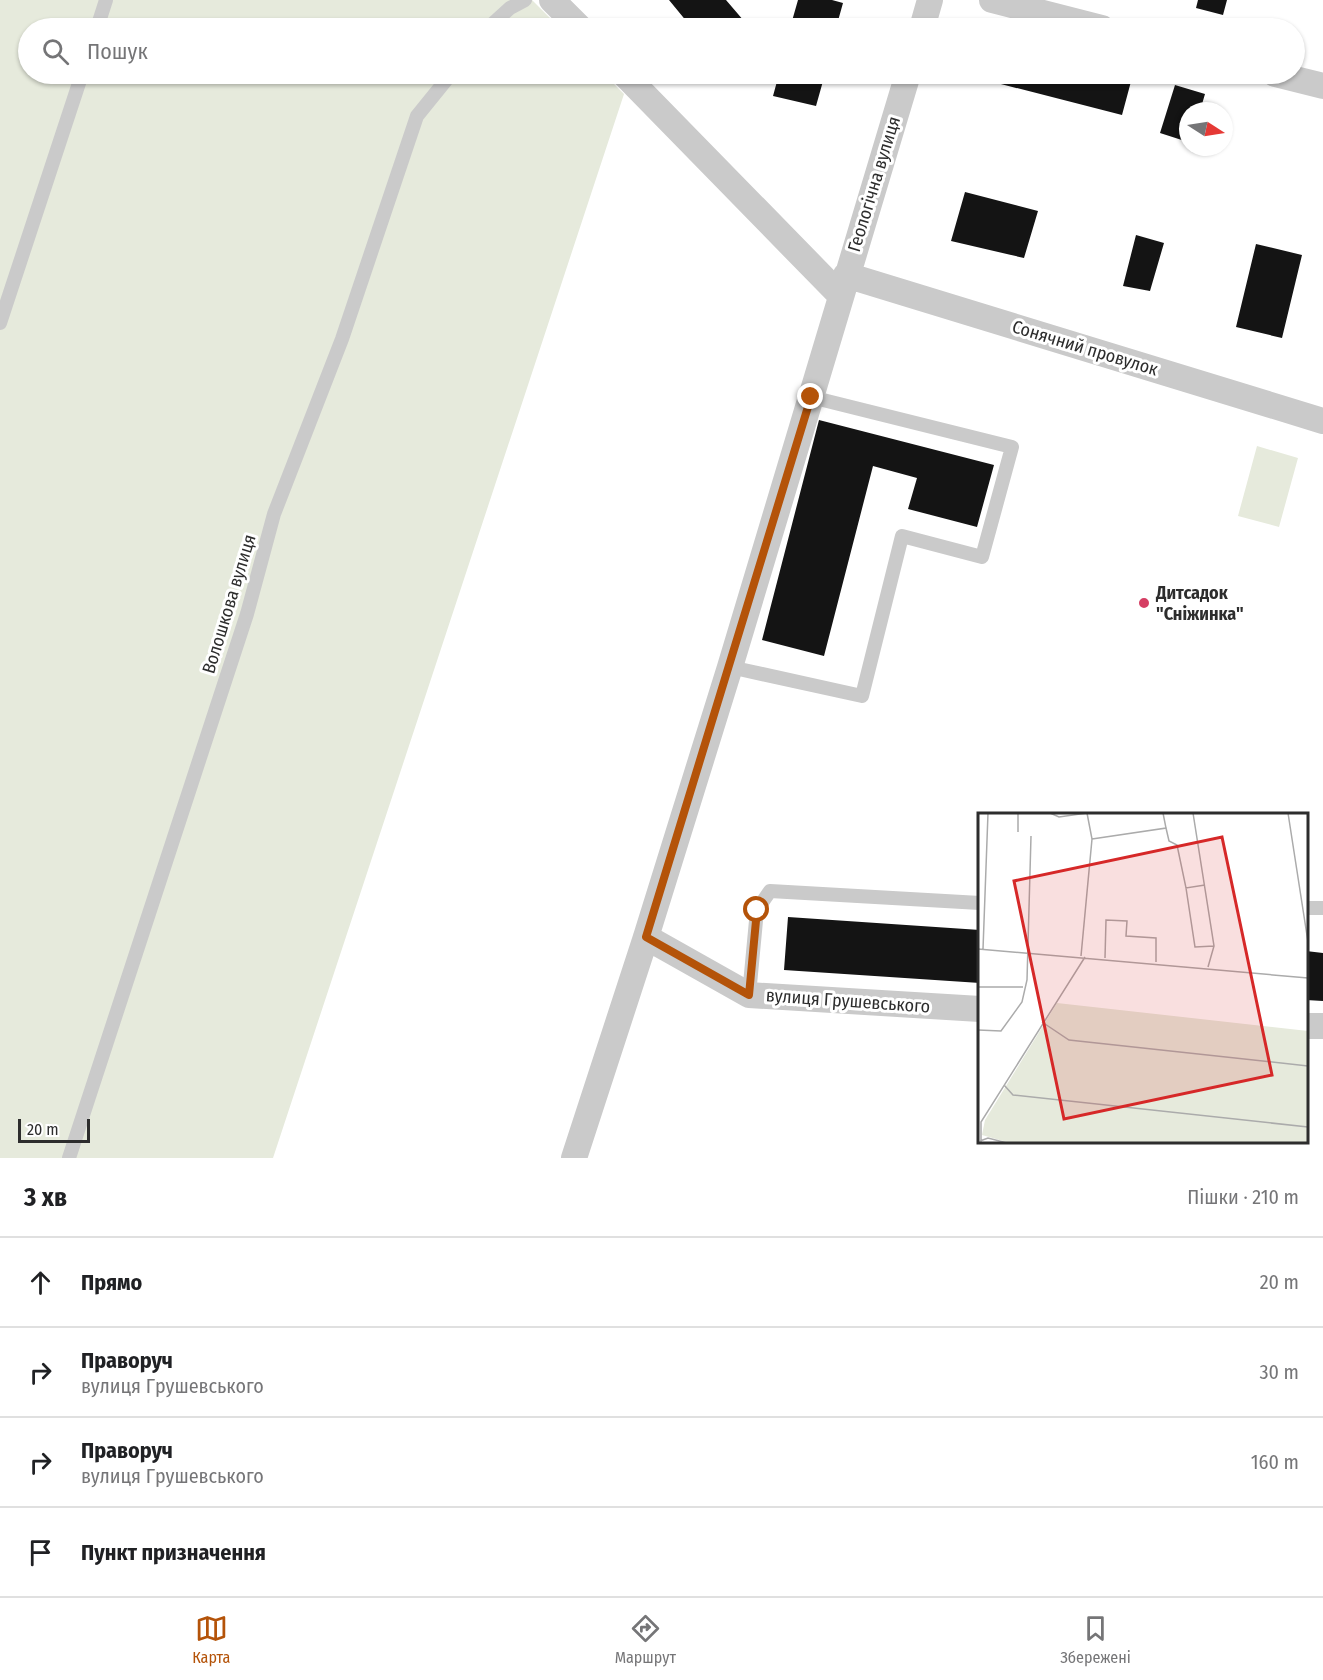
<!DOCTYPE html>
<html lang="uk">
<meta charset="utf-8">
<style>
:root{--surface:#fff;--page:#f6f6f6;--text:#202124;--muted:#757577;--line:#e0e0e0;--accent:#b45309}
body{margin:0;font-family:"Fira Sans Condensed",sans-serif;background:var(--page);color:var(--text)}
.compass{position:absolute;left:1179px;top:102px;width:54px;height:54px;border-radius:50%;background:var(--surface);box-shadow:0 2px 4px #0004;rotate:102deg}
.scale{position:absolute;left:18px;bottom:15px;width:72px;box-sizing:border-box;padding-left:6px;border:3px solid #2d2d2d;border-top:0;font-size:16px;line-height:21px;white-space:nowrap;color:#2d2d2d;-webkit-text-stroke:4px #fff;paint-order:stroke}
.stop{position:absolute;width:18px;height:18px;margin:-14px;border:4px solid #b45309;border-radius:50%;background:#fff}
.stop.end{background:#b45309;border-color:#fff;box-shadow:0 2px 6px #0008}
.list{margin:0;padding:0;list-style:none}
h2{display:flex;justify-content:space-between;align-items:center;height:78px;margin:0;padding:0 24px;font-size:26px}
h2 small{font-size:20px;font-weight:400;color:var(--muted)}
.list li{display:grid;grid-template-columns:39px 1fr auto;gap:18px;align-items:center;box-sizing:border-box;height:90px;padding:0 24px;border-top:2px solid var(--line)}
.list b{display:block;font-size:22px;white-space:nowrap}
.list p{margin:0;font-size:20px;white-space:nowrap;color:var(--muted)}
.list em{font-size:20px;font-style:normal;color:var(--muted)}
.icon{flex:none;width:33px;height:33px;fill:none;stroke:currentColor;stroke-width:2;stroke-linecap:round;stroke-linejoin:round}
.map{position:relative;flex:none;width:1323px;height:1158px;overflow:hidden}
.search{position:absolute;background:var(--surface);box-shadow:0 2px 4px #0004;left:18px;right:18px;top:18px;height:66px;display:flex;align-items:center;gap:15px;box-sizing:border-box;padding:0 21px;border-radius:33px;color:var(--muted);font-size:22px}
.sheet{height:438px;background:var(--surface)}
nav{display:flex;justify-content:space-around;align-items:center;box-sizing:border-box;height:84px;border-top:2px solid var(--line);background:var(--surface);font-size:16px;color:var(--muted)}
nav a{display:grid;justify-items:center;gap:3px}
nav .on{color:var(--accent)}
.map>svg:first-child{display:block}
</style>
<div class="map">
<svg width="1323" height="1158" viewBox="0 0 1323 1158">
<rect width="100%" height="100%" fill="#fff"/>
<path fill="#e6eadc" d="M0 0H532L560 28H28V74H604L624 94 273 1158H0Z
M1257 446 1298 458 1279 527 1238 516Z"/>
<path fill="#141414" d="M669 0H726L744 21 735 28H692Z
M798 0H832L843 3 836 28H790Z
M1198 0H1227L1223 15 1196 8Z
M779 74H825L816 106 773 96Z
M999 74H1133L1122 115 997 83Z
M1175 85 1205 94 1200 111H1188V142L1160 133Z
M965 192 1038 211 1024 258 951 241Z
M1136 235 1164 243 1150 291 1123 286Z
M1256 244 1302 255 1282 338 1236 327Z
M819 420 994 465 977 527 908 509 917 478 873 466 824 656 762 640Z
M788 917 980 930V983L784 970Z
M1306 951 1323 953V1001L1306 1000Z"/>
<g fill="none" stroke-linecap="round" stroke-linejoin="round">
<path stroke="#cacaca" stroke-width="14" d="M97 28 106 0
M488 28 510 8 525 0
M0 323 82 74
M730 667 862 696 902 536 982 557 1012 447 811 397
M1306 908H1323
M749 995 757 910 770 891 980 903
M69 1158 247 614 274 514 342 339 417 116 451 74"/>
<path stroke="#cacaca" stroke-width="26" d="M552 0 580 28
M992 0 1102 28
M922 28 930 0
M624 74 840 295
M1275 74 1323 86
M846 275 1323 421
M646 937 749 995 980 1009
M1306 1026H1323
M574 1158 646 937 730 667 908 74"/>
</g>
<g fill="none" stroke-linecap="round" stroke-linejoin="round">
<path stroke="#b45309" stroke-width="8" d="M757 910 749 995 646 937 811 397"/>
</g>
<circle fill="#d53e63" stroke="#fff" stroke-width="2" cx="1144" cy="603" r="6"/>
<g text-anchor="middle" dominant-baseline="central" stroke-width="6" stroke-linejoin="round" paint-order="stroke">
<g font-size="18" fill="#2d2d2d" stroke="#fff">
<text transform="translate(874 184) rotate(-73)">Геологічна вулиця</text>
<text transform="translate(1085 348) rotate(17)">Сонячний провулок</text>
<text transform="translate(229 604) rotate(-73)">Волошкова вулиця</text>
<text transform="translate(848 1001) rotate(4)">вулиця Грушевського</text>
</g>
<g font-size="18" font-weight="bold" fill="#2d2d2d" stroke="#fff" text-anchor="start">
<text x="1156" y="593">Дитсадок<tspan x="1156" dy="21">"Сніжинка"</tspan></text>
</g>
</g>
<g transform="translate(978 813)">
<rect width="330" height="330" fill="#fff"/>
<path d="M79 190 330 218V330H32L4 322 7 307Z" fill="#e6eadc"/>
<path fill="none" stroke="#ababab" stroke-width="1.5" d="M72 0 81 4 109 0M215 0 236 133 230 154M310 0 330 129M188 15 191 28 199 32 208 75 227 72M40 19V0M114 26 188 15 185 0M208 75 217 134 236 133M0 136 330 165M5 136 10 0M103 143 114 26 109 0M127 145 128 107 149 108 148 123 178 125V149M0 174H45M64 209 91 227 330 253M0 217 23 218 44 189 49 167 53 23M26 272 35 282 330 314M2 328 10 325 29 330M3 330V309L107 144"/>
<path fill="#d62828" fill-opacity="0.15" stroke="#d62828" stroke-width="3" d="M244 24 294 262 86 306 36 68Z"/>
<rect width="330" height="330" fill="none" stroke="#2d2d2d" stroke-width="3"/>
</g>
</svg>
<svg class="compass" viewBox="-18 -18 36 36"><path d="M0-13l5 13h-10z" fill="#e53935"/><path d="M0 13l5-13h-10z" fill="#757577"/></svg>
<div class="scale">20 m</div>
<div class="stop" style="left:757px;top:910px"></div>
<div class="stop end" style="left:811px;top:397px"></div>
<div class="search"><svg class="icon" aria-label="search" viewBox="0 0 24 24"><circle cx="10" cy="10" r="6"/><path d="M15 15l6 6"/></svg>Пошук</div>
</div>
<section class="sheet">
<h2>3 хв<small>Пішки · 210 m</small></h2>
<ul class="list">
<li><svg class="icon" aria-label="ahead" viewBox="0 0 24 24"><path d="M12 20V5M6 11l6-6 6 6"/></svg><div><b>Прямо</b></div><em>20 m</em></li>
<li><svg class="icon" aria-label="right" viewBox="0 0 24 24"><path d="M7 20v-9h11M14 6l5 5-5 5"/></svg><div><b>Праворуч</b><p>вулиця Грушевського</p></div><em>30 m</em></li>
<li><svg class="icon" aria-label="right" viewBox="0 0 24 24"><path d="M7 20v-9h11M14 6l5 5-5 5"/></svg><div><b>Праворуч</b><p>вулиця Грушевського</p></div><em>160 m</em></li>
<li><svg class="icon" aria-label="arrive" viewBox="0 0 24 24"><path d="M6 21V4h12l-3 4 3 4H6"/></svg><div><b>Пункт призначення</b></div></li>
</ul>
</section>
<nav>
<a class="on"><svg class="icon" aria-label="map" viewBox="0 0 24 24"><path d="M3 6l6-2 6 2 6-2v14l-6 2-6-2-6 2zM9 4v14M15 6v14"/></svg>Карта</a>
<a><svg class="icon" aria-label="directions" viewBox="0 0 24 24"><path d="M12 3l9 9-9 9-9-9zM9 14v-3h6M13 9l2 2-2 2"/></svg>Маршрут</a>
<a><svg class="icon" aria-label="saved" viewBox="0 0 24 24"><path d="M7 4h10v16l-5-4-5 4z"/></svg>Збережені</a>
</nav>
